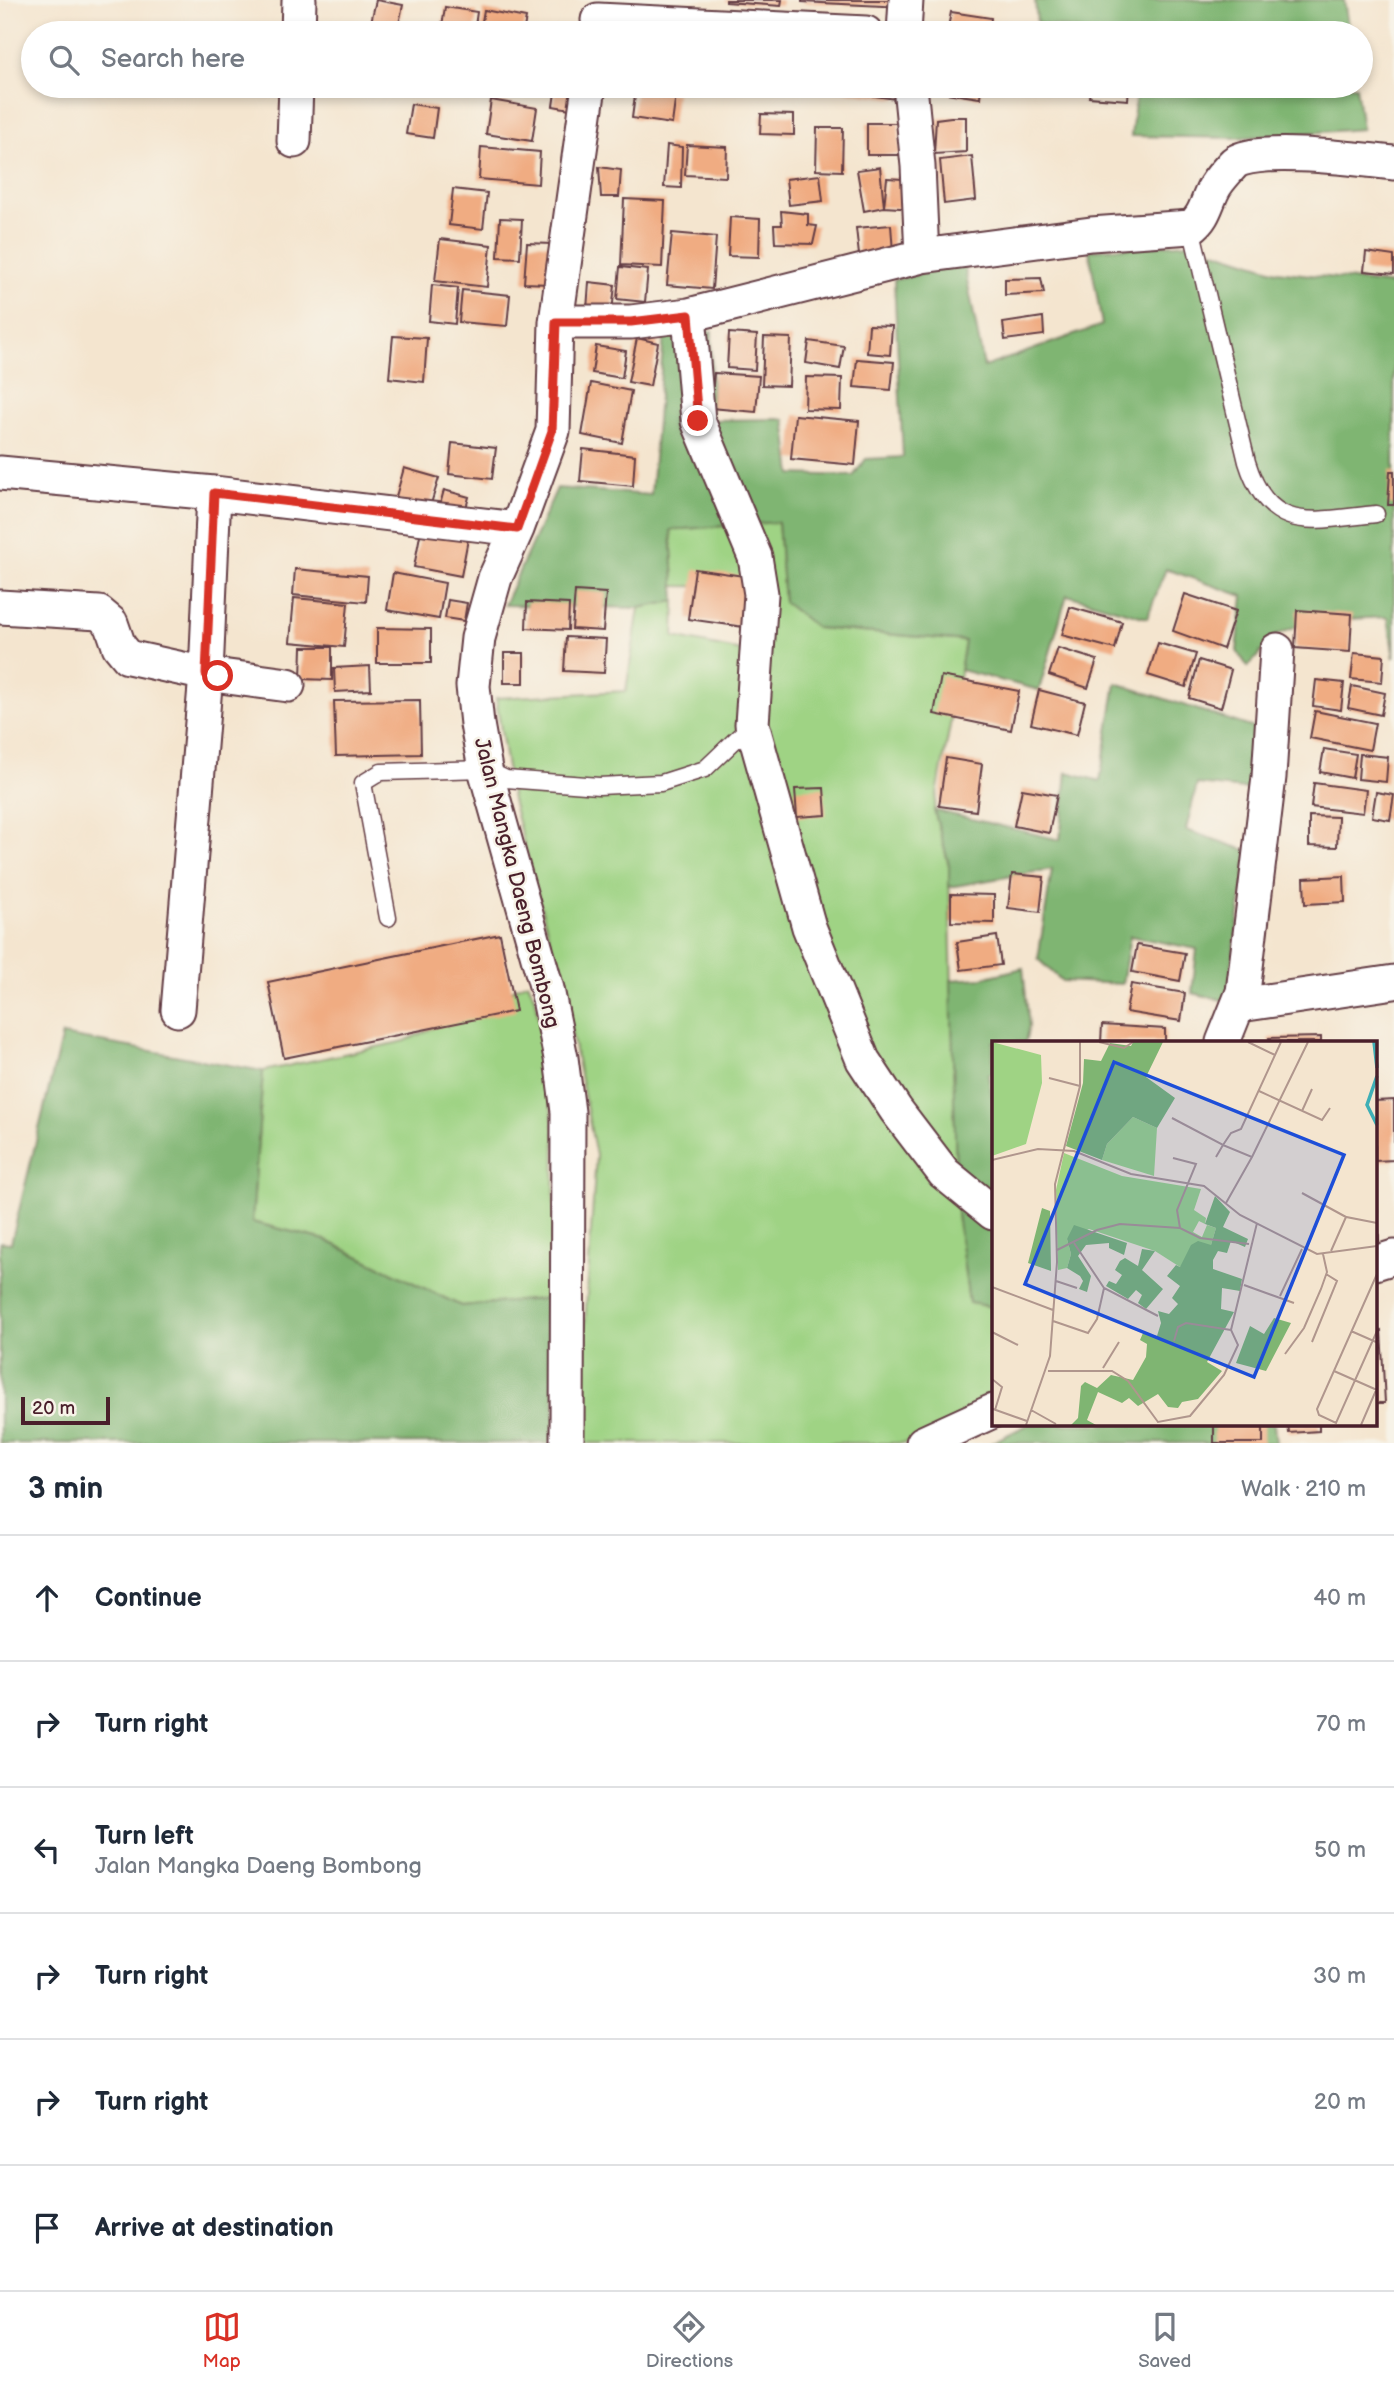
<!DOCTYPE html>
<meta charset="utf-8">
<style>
:root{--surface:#fff;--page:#f2f2f3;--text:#1f2937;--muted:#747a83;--line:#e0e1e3;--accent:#d93025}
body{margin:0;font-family:"Balsamiq Sans",sans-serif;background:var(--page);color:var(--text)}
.scale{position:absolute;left:21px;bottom:18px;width:89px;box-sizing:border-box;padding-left:7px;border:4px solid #4a1f2b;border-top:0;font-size:19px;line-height:24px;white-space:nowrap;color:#4a1f2b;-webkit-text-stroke:5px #f7f3e8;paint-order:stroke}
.stop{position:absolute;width:21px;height:21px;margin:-16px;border:5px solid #d93025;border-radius:50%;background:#fff}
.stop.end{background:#d93025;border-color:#fff;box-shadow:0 2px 7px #0008}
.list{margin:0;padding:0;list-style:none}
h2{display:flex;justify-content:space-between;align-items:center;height:91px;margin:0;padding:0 28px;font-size:30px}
h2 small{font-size:23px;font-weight:400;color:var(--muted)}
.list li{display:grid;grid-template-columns:46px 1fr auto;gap:21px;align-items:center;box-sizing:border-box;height:126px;padding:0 28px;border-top:2px solid var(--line)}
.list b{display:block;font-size:26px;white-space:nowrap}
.list p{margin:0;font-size:23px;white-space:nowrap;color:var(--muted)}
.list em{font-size:23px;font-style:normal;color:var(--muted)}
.icon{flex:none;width:38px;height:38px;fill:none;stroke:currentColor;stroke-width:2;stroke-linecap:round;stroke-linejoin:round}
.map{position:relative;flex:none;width:1394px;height:1443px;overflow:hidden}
.search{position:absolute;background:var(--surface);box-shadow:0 4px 10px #0003;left:21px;right:21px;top:21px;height:77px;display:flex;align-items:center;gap:18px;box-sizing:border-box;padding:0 24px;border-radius:38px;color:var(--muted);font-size:26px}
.sheet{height:847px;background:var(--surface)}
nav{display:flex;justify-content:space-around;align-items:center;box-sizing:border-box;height:98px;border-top:2px solid var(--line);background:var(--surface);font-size:19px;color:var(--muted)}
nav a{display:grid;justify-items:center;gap:4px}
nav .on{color:var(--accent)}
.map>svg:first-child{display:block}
</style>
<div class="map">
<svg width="1394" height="1443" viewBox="0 0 1394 1443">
<rect width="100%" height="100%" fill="#f7f3e8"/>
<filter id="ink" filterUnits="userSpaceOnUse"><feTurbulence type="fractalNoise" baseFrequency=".0143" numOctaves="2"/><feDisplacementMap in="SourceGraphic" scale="14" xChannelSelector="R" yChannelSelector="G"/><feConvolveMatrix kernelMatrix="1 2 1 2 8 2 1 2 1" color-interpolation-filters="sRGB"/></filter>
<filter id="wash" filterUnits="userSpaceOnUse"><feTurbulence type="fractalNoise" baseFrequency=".00686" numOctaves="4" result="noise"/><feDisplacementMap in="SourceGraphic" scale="28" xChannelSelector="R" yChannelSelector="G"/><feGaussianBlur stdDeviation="1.57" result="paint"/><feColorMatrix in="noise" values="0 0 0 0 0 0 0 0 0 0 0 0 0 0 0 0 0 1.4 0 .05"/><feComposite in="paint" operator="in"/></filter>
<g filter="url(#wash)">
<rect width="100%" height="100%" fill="#f4e5cf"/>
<path fill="#9fd384" stroke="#747958" stroke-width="2" d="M778 522 784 602 817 628 966 641 934 810 949 865 957 1214 969 1303 993 1307V1403L905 1443H583L581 1386 596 1155 561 980 512 800 496 698 626 691 639 608 675 601 674 637 746 652 754 587 674 586 671 530Z
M528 982 536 1001 555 1137 553 1298 461 1306 325 1240 252 1222 263 1071 405 1041Z"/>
<path fill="#7fb572" stroke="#646a4e" stroke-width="2" d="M1035 0H1344L1349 33H1095L1037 23Z
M1137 86H1356L1362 129 1237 138 1131 136Z
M1190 243 1277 271 1394 285V658L1388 617 1309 621 1275 636 1248 667 1237 651 1243 596 1166 569 1147 618 1067 595 1039 690 960 670 965 641 817 628 784 602 778 522 671 530 675 601 639 608 504 605 557 488 651 495 664 334 712 331 711 420 785 419 792 474 853 476 866 459 903 457 894 280 964 264 984 367 1102 325 1089 250Z
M1116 683 1263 731 1253 790 1197 784 1186 830 1248 851 1227 1001 1192 993 1197 949 1130 936 1122 984 1062 981 1038 959 1052 869 949 887V865L934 810 1060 840 1067 772 1100 781Z
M1023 968 1029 1026 1025 1042H993V1073L988 1074 993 1101V1307L969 1303 957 1214 951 980 982 978Z
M62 1035 263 1071 252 1222 325 1240 461 1306 553 1298 555 1443H0V1242L11 1243Z
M1029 1424H1274L1276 1443H991Z"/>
<g id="blocks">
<path fill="#f0ac82" d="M376 0 403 5 397 33 369 31Z
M726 0H782L781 6 726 2Z
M802 0H903V7L802 2Z
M445 7 477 12 474 33H441Z
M484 10 526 18 523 33H480Z
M951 12 991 18 989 33H947Z
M556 86H581L576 110 553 106Z
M808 86H897L896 99Z
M940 86H981L980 98 939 92Z
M1091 86H1129L1128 100 1089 97Z
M636 88 676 94 672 124 632 118Z
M491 100 537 108 532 141 486 134Z
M411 104 437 108 433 138 406 134Z
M761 114 794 115V135L760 134Z
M951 117H966V152L934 154 936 119Z
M867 123H899L900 155H867Z
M817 128H843L842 171 816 170Z
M667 145 682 147 681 188 664 187Z
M687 145 727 147 726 177 685 175Z
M481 147 540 152 538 184 479 179Z
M972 156 976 200 944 204 940 160Z
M599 167 621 170 619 197H601Z
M880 167 884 207 864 211 857 170Z
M820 175 823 201 789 205 786 179Z
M887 178 918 180 916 209 884 207Z
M453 189 487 193 483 229 449 225Z
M624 199 665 201 662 267 621 265Z
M781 211 808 214V225L817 226 813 244 775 243 774 225H782Z
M730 217 760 219 759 257 728 256Z
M500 218 522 219 520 258 498 257Z
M891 225 893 252 859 255 856 228Z
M672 233 716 237 712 289 667 285Z
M440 239 491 245 487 287 435 281Z
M527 243 552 244 550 284 524 283Z
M1366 252 1394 256V274L1364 271Z
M620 267 648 270 645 302 617 299Z
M1041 278 1044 293 1005 295V279Z
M589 282 615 285 612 312 587 310Z
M432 285 458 288 455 324 429 321Z
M462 290 510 295 507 326 459 322Z
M1043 317 1044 335 1005 340 1003 323Z
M869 325 892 326 890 355 867 353Z
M729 333 757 335 755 370 727 368Z
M393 336 427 338 424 382 389 378Z
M764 337 791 338 789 386 762 385Z
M637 338 658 343 650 386 628 382Z
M809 341 844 346 840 369 806 363Z
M596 346 626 351 622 378 592 373Z
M857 359 894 362 891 390 854 387Z
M714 373 759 376 756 412 711 408Z
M806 377 842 378 841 410 805 409Z
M591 383 631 391 622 443 582 435Z
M795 415 859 421 855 465 791 459Z
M452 443 496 448 492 479 449 474Z
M583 449 635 455 633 486 580 481Z
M404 468 439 478 429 510 395 500Z
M1390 471H1394V505H1388Z
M444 490 469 497 463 519 438 512Z
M421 530 468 539 461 576 414 567Z
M295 569 368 576 366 602 293 595Z
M695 569 751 577 744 627 688 619Z
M393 573 445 583 439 619 387 610Z
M575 591 606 593 603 631 572 629Z
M1185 594 1236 611 1223 649 1173 631Z
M294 598 348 603 344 647 290 642Z
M448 600 467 603 464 621 445 618Z
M527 602 569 604 568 630 526 628Z
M1070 607 1122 622 1115 649 1062 635Z
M1297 610 1352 614 1350 652 1295 648Z
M377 628 431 629V663H377Z
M566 637 606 639 604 673 564 671Z
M1158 643 1196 654 1186 687 1148 675Z
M302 647H332V680L301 679Z
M1058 648 1097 660 1088 688 1049 675Z
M504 653H524V683H504Z
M1354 653 1384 656 1382 682 1351 679Z
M1199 660 1231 670 1221 708 1189 698Z
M370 666 371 690 335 692 334 668Z
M941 676 1019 691 1011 730 934 714Z
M1316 680 1344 683 1341 710 1313 706Z
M1352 686 1385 693 1381 715 1348 708Z
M1039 690 1085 702 1077 735 1031 724Z
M420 700 421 754 336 756 334 701Z
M1315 711 1375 723 1370 750 1310 738Z
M1324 749 1356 754 1352 778 1320 772Z
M1360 754 1388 757 1386 782 1358 779Z
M946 758 982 764 976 811 939 806Z
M1314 783 1366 790 1363 813 1311 807Z
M824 788 826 815 797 817 795 789Z
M1022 789 1057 795 1049 833 1014 826Z
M1376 792 1394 795 1390 820 1372 817Z
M1309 816 1338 817 1337 847 1309 846Z
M1012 874 1044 877 1040 912 1008 908Z
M1344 876 1345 902 1305 904 1304 878Z
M951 894 994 895V923L951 922Z
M500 934 516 1011 284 1058 268 982Z
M997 936 1001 965 961 970 957 942Z
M1137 945 1185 953 1180 981 1132 972Z
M1131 984 1185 993 1181 1021 1126 1012Z
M1102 1025 1165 1029V1042H1101Z
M1321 1037V1042H1270L1269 1038Z
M1394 1100V1160L1375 1161V1101Z
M1375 1205H1377L1379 1241 1375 1242Z
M1381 1330 1385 1403H1375V1331Z
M1214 1424H1263V1443H1214Z
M1288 1424H1319V1431L1289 1433Z"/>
</g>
</g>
<g filter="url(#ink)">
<use href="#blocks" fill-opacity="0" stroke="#643d44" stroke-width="2"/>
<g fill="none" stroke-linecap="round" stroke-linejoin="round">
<defs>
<path id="lane" d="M1191 227 1247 462C1270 536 1313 520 1376 514
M388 918 363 783 381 772 485 769 506 779 599 786 661 783 705 769 752 724"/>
<path id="street" d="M598 20 866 33
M298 33 299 0
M904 33 906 0
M910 86 918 166 922 256
M294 141 296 86
M689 315 698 421 755 557 761 594 752 724 809 927 863 1060 896 1110 944 1173 993 1213
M556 322H631L689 315 922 256 1091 234 1191 227C1204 218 1206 204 1213 190 1217 181 1226 172 1233 164 1250 145 1366 160 1394 163
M0 473 214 493
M0 607 99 613 111 623 119 646 128 657 206 674 178 1010
M288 685 206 674 214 493 517 529
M1240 1005 1394 982
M1223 1042 1243 992 1269 777 1277 650
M1375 1263 1394 1257
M567 1443 568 1112 561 1058 547 989 485 769 477 724 473 686 478 638 495 578 517 529 553 431 556 322 589 86
M923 1443 993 1411"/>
</defs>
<use href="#lane" stroke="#643d44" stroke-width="19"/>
<use href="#street" stroke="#643d44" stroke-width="37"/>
<use href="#lane" stroke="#fff" stroke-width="16"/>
<use href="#street" stroke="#fff" stroke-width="33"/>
</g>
</g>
<g fill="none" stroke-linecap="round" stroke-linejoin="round" filter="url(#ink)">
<path stroke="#d93025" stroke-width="9" d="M218 676 206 674 214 493 517 529 552 431 556 322H631L689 315 698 421"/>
</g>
<g text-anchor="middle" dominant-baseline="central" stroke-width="5" stroke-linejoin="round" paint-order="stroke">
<g font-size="21" fill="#4a1f2b" stroke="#f7f3e8">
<text transform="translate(517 883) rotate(76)">Jalan Mangka Daeng Bombong</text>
</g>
</g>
<g transform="translate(992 1041)">
<rect width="385" height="385" fill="#f4e5cf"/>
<path d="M0 1 49 14 50 42 34 103 0 115ZM141 76 165 87 162 135 110 119 115 103ZM72 112 130 135 209 148 202 169 214 177 213 183 207 180 201 191 210 196 215 184 224 187 219 204 188 226 163 210 97 188 75 198 79 213 75 227 66 229 64 149Z" fill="#9fd384"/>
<path d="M141 1H171L154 36 183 57 165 87 141 76 115 103 110 119 74 105 91 42 92 18 109 20 118 2 139 5ZM223 155 238 171 231 186 256 198 253 206 239 200 235 212 226 210 221 219V228L250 238 248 250 230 247 229 268 242 271 215 321 230 330 206 358 190 361 186 367 176 366 166 353 146 365 137 357 130 362 106 351 95 379 104 384H79L86 377 89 345 93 341 105 347 119 334 141 339 154 316 155 303 148 299 151 292 165 295 169 282 166 270 177 273 186 263 180 257 188 245 175 235 184 224 188 226 199 204 206 200 219 204 224 187 213 183ZM50 167 58 170 59 230 36 222ZM82 184 135 202 132 214 117 207V202L94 204 86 215 99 235 95 251 87 248 91 240 88 235 75 227 79 213 75 198ZM150 208 163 210 150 229 171 248 154 268 146 262 150 254 144 249 136 258 114 245 117 240 124 243 130 234 123 229 128 220 133 217 146 225ZM282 277 299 282 274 330 244 322 258 285 272 293Z" fill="#7fb572"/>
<path fill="none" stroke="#3eafb6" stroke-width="3.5" d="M382 1 385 27M385 35 375 64 385 84"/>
<path fill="none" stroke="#b0968d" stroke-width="2" d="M107 1 132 7 141 1M256 1 283 14M57 37 88 45M267 50 330 79 338 67M310 70 320 48M180 77 231 104 239 92 249 88 289 1M224 116 231 104 260 116 234 162M260 116 316 1M181 117 204 123 185 169 188 187M0 119 46 108 82 110 139 133 212 145 248 174 325 213 385 205M310 152 354 176M82 202 112 247 166 275M65 209 105 189 128 183 188 187 208 197 257 203M339 210 354 176 385 182M385 233 325 368 327 374 344 382 385 290M64 240 85 247M252 244 302 262M0 246 61 269M288 255 310 208M61 280 96 292 105 278 112 247M359 290 384 301M0 291 26 304M182 300 186 286 194 282 239 289M320 301 345 240 334 233M293 313 312 287 329 248 335 231 331 213M111 327 127 301M56 330H120L136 340 166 381 198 375 232 334 246 304 239 289 265 182M342 330 385 349M0 338 10 346 3 369M1 368 35 380M39 369 64 383M34 384 58 315 65 221 63 143 88 45V1M369 384 385 347"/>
<path fill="#1d4ed8" fill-opacity="0.15" stroke="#1d4ed8" stroke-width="3.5" d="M122 21 352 114 262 336 33 243Z"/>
<rect width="385" height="385" fill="none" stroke="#4a1f2b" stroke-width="3.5"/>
</g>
</svg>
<div class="scale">20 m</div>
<div class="stop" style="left:218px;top:676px"></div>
<div class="stop end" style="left:698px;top:421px"></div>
<div class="search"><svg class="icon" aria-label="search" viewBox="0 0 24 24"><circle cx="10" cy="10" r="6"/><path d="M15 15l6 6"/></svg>Search here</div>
</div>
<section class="sheet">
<h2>3 min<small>Walk · 210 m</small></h2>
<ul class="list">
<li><svg class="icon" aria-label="ahead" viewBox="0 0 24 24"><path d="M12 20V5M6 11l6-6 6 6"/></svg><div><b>Continue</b></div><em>40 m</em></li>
<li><svg class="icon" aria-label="right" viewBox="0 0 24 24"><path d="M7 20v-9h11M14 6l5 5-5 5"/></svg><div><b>Turn right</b></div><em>70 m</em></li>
<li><svg class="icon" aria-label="left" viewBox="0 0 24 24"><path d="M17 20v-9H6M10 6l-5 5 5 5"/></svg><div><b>Turn left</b><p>Jalan Mangka Daeng Bombong</p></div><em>50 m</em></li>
<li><svg class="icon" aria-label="right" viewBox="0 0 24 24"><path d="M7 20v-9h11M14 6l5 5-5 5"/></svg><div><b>Turn right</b></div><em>30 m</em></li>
<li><svg class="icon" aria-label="right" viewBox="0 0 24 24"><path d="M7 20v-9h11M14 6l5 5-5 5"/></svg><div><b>Turn right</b></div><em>20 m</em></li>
<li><svg class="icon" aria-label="arrive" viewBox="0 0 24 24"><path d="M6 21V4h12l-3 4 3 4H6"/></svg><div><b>Arrive at destination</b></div></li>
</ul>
</section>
<nav>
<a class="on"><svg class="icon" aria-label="map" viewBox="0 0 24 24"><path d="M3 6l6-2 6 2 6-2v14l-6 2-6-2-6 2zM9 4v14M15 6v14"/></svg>Map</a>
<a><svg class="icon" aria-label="directions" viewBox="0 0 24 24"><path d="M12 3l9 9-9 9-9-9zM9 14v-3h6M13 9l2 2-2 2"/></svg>Directions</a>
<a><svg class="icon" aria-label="saved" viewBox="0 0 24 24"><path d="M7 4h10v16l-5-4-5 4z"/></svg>Saved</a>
</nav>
